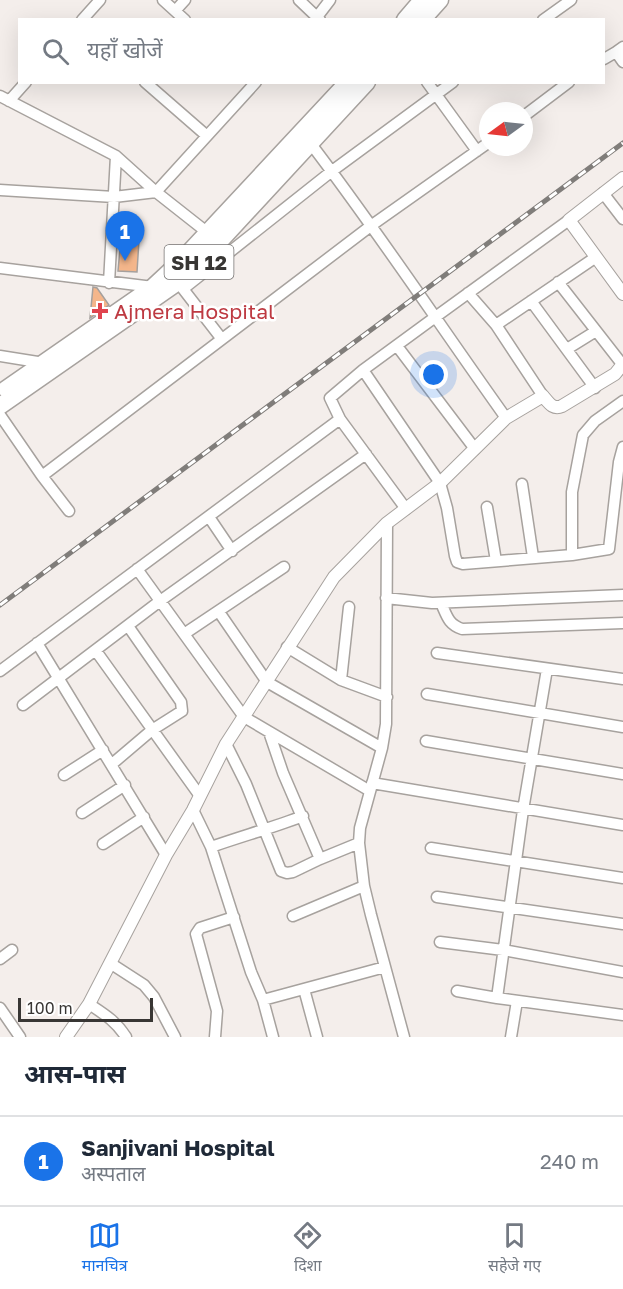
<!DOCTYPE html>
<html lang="hi">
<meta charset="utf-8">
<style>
:root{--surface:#fff;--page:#f6f6f7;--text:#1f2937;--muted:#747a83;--line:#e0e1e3;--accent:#1a73e8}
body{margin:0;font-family:"Golos Text","Noto Sans Devanagari",sans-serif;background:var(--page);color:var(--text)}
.compass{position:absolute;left:479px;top:102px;width:54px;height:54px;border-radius:50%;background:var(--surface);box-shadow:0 6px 24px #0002;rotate:255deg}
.scale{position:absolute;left:18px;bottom:15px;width:135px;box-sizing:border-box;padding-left:6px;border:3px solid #383634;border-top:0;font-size:16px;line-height:21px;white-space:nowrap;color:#383634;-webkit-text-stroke:4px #fff;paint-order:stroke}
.you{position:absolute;left:434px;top:375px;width:21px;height:21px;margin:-15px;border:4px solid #fff;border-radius:50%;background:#1a73e8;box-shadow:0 0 0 9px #1a73e833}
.badge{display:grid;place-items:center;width:39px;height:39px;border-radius:50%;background:var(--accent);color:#fff;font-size:20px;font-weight:700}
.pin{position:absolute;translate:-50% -50px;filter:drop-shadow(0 2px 3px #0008)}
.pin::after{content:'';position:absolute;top:32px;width:21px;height:18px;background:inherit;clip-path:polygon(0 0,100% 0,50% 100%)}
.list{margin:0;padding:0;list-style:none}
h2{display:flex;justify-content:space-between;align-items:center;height:78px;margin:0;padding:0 24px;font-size:26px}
h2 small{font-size:20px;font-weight:400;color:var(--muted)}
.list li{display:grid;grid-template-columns:39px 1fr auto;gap:18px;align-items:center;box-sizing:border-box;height:90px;padding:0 24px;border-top:2px solid var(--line)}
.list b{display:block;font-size:22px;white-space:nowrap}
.list p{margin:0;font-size:20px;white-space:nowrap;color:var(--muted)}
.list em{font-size:20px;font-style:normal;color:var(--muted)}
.icon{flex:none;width:33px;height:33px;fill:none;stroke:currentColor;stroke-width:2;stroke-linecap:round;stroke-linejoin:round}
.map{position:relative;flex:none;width:623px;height:1037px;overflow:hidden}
.search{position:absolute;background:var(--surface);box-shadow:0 6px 24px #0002;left:18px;right:18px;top:18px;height:66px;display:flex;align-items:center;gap:15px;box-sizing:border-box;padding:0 21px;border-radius:0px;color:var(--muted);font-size:22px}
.sheet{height:168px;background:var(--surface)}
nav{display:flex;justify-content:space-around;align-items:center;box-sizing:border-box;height:84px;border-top:2px solid var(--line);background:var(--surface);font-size:16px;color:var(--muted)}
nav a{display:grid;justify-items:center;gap:3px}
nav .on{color:var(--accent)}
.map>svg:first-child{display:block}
</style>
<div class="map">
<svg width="623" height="1037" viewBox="0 0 623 1037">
<rect width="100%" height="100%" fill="#f4eeeb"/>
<path fill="#f4b68b" stroke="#a5a09d" stroke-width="1.5" d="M121 238 139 240 137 272 118 271Z
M93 287 97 288 109 305 90 318Z"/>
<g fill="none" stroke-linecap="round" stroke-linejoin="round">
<defs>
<path id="minor" d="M163 0 185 20
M299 0 320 20
M175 11 185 0
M317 17 330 0
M82 20 100 0
M543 20 571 0
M623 47 616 52 623 62
M604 59 616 52
M145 82 207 136
M427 82 477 151
M0 96 116 156 156 192
M9 101 26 82
M524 116 569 82
M311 144C379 233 441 327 506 418
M0 190 114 197 156 192
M603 193 623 219
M208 233 156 192 256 82
M0 268 153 287
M558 282 622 364
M109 283 116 156
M180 285 221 338
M183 289 332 171 453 82
M468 293 496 325 543 396
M531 301 595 388
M496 325 596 257
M397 346 475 449
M567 349 596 331
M0 356 44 363
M363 370 440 483 447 508 455 556 457 562 463 564 572 555 609 549 619 462 623 447
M0 415 42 476 372 225 488 143
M42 476 69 511
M522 484 533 557
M487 507 496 561
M406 509 340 419 330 398 363 370 434 318 569 220
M209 517 232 551
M387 523 386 724 382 748 360 828 359 843 364 886 371 915 404 1037
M572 555V492L583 435 595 421 623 401
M137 569 244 717 370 791
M386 598 432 603 623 595
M441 603C447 616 448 624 462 629L623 623
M219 612 267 682 382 748
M184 634 284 567
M37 643 166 855
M287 647 341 680 387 697
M96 651 200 796
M437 653 623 679
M0 671 340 419
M341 680 349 607
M427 694 623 727
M23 705 160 601 366 454
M269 732 283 773 320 859
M426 741 623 774
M226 744 246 784 281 871 287 873 293 872 320 859 359 843
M112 764 152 730 182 711 181 702 128 626
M64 775 103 750
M372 783 623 825
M193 810 211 847 251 972 263 1000 273 1037
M82 813 125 785
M103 844 144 817
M211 847C242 836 272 828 303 816
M431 848 623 878
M437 897 623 924
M293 916 364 886
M440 942 503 950 623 972
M0 959 12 950
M110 963 144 985 154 997 175 1037
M304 989 317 1037
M457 991 497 998 623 1015
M497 998 523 810 547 669
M263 1000 385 967
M89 1004C104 1014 116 1021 126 1037
M0 1008 20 1037
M215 1037 217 1011 196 934 200 928 234 917
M511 1037 517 1001"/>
<path id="tertiary" d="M623 178 569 220 623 294
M66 1037 89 1004 166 855 193 810 226 744 334 577 387 523 440 483 506 418 543 396C549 403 553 410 562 406L615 374 623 364"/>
<path id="primary" d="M405 20 422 0
M422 20 440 0
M6 389 153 287 182 260 348 82
M0 406 178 282 219 242 367 82"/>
</defs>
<use href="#minor" stroke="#a7a29e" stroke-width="13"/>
<use href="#tertiary" stroke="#a7a29e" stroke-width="14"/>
<use href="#primary" stroke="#a7a29e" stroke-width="19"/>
<use href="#minor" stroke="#fff" stroke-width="10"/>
<use href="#tertiary" stroke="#fff" stroke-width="12"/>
<use href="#primary" stroke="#fff" stroke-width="16"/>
<defs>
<path id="rail" d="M0 605 623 143"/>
</defs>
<use href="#rail" stroke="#807d7a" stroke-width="5"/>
<use href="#rail" stroke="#fff" stroke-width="3" stroke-dasharray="9" stroke-linecap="butt"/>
</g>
<path fill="#e0444e" stroke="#fff" stroke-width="2" d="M97 302h6v6h6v6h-6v6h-6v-6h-6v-6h6z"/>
<g text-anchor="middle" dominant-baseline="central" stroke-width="5" stroke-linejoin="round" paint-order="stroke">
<rect fill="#fff" stroke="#747271" stroke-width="1.5" x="164.5" y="245" width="69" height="34" rx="4.5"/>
<g font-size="20" font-weight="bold" fill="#383634">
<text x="199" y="262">SH 12</text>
</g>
<g font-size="21" fill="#be3a42" stroke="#fff" text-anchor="start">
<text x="114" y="311">Ajmera Hospital</text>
</g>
</g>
</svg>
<svg class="compass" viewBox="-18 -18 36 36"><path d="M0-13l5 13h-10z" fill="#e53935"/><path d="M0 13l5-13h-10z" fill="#747a83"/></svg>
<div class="scale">100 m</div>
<div class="you"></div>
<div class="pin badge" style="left:125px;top:261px">1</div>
<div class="search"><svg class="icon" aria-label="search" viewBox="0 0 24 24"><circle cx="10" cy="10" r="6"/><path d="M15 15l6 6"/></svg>यहाँ खोजें</div>
</div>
<section class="sheet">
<h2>आस-पास<small></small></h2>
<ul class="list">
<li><span class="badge">1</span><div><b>Sanjivani Hospital</b><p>अस्पताल</p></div><em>240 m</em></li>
</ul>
</section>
<nav>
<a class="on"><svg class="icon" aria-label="map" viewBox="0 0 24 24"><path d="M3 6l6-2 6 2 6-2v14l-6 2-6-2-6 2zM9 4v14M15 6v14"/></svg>मानचित्र</a>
<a><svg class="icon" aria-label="directions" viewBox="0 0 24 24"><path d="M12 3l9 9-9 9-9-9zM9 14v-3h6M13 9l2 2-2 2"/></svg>दिशा</a>
<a><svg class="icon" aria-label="saved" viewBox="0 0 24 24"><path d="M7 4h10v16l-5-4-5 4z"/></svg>सहेजे गए</a>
</nav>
